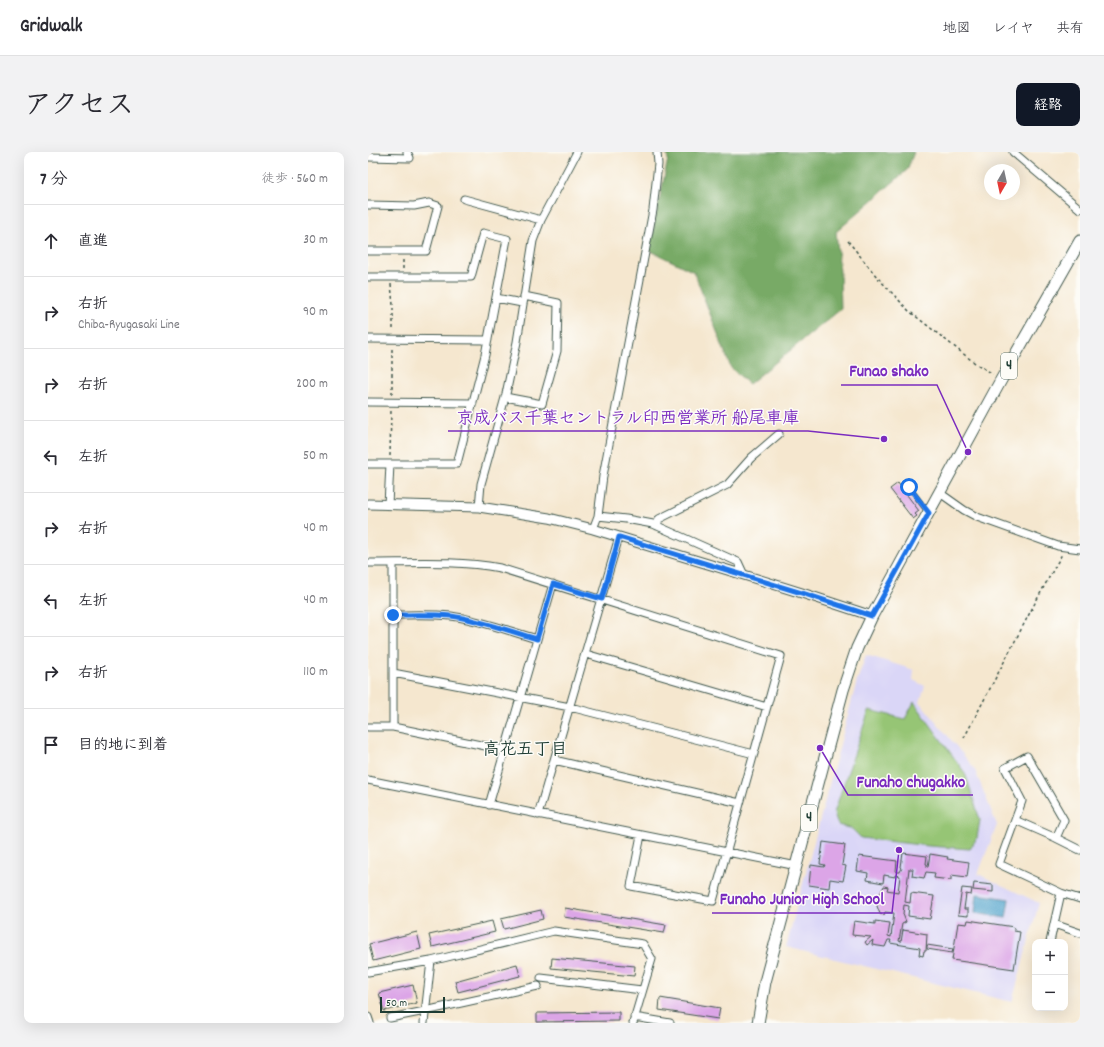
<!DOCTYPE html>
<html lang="ja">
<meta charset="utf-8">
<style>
:root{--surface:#fff;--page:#f2f2f3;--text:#2b2b33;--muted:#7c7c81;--line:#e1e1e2;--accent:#111827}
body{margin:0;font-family:Dekko,"Klee One",sans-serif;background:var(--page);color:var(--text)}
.controls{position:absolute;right:12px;bottom:12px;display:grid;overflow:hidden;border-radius:8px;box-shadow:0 4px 16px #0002}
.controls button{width:36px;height:36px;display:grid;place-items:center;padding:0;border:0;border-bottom:1px solid var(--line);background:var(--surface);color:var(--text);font:20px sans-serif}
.compass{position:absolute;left:616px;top:12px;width:36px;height:36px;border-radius:50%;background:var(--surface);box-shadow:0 4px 16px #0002;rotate:189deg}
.scale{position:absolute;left:12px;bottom:10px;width:65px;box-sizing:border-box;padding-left:4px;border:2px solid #1f3d34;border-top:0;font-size:11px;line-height:14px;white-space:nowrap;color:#1f3d34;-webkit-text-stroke:3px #fdfcf7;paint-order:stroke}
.stop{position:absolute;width:12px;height:12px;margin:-9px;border:3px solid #1a73e8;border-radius:50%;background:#fff}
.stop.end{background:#1a73e8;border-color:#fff;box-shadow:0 1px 4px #0008}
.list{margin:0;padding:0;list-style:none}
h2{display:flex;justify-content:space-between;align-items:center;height:52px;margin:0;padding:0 16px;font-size:17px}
h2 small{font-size:13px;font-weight:400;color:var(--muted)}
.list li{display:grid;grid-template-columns:26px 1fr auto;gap:12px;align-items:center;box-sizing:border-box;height:72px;padding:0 16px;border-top:1px solid var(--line)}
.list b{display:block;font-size:15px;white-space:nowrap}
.list p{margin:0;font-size:13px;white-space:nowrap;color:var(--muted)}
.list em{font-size:13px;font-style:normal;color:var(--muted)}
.icon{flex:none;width:22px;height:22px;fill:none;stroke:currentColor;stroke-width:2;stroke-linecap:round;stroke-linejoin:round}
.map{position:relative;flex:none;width:712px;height:871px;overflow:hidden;border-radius:8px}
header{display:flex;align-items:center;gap:24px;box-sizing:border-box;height:56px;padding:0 20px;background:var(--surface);border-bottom:1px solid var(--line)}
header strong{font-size:19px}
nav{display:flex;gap:22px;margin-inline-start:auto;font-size:14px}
.intro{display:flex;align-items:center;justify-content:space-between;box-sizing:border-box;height:96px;padding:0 24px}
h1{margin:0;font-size:28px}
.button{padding:10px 18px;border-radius:8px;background:var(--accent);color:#fff;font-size:14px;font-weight:700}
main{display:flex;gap:24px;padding:0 24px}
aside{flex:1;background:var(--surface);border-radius:8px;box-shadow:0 4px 16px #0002}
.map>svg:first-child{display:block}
</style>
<header>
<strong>Gridwalk</strong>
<nav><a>地図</a><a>レイヤ</a><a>共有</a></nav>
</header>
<div class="intro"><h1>アクセス</h1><a class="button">経路</a></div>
<main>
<aside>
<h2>7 分<small>徒歩 · 560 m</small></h2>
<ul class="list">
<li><svg class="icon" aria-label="ahead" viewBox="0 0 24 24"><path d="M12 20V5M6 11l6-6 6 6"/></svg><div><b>直進</b></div><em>30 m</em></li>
<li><svg class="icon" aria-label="right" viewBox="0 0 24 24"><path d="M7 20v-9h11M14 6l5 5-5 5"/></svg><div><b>右折</b><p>Chiba-Ryugasaki Line</p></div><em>90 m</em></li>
<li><svg class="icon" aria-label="right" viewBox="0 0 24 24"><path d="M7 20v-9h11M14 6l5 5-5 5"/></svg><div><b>右折</b></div><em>200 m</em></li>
<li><svg class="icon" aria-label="left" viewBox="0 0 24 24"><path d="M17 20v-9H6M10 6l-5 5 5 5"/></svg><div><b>左折</b></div><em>50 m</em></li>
<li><svg class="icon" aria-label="right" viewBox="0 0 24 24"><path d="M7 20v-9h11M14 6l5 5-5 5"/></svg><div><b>右折</b></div><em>40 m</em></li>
<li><svg class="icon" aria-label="left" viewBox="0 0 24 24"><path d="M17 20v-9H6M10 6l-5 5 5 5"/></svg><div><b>左折</b></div><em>40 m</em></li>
<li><svg class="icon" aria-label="right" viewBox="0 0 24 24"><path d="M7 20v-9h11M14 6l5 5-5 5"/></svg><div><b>右折</b></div><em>110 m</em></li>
<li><svg class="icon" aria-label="arrive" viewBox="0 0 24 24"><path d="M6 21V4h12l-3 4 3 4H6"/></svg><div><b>目的地に到着</b></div></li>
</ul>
</aside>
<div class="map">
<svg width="712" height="871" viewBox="0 0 712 871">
<rect width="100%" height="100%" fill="#fdfcf7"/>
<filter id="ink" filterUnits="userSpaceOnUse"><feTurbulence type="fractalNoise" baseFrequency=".025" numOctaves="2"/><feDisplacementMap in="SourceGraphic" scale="8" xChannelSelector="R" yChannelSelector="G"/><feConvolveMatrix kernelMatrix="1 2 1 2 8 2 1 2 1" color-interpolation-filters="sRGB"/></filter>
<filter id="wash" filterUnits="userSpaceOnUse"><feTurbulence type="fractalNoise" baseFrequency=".012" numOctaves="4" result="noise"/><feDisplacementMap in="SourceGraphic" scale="16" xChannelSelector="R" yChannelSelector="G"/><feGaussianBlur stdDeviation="0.9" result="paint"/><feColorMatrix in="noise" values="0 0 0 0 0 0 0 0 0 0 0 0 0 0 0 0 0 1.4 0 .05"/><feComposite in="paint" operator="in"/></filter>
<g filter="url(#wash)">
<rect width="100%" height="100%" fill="#f5e7cf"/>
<path fill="#dad6f7" d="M498 503 546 518 545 528 557 534 552 550 606 616 629 673 610 722 671 751 644 850 418 795 489 529Z"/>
<path fill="#96c574" stroke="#5a8154" d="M546 550 597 621 612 668 609 686 602 697 561 694 493 686 484 677 470 673 466 661 501 558 537 567Z"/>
<path fill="#78aa66" stroke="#4c744d" d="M298 0H546L539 18 468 80 472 120 473 157 381 232 363 216 326 120 281 98 300 7Z"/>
<path fill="#52a4cd" stroke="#387080" d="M609 742 641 747 638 766 607 761Z"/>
<g id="blocks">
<path fill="#dca5e7" d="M530 331 551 359 547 362 549 364 545 367 522 337Z
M455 690 477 693 474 713 478 714 475 729 462 727 461 736 441 733 443 713 456 715 457 713 452 712Z
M535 701 559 704 558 712H559V715H560L562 702 580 705 579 707 601 710 599 725 583 723V728L566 726 567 721 558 720 556 726 544 724 545 717H541L537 750 542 751 543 741 566 744 562 767 540 764 541 754 536 753 535 762 538 770 534 772 531 789 533 790 535 778 559 782 558 799H556L555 804 551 803 552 796 522 791 523 788H520L517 795 504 793 505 788 499 793 497 790 503 785 484 783 486 769 507 772V769L522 771 520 784 523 785 526 761 517 760 516 763 512 762 509 754 510 746 516 734 520 735 519 738 530 740 532 724 527 723V725L516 723 515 731 499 728 500 721 489 719 491 704 529 709 528 720H532L534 716 533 715Z
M606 731 625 733V740L605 738Z
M594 736 604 737 603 743 598 742 596 757H600V764L590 763Z
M197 756 298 773 296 781 196 765Z
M173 758 175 767 136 777 133 767Z
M600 768 646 775V779L652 780 646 817 584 808 590 771 599 772Z
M124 769 127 780 64 795 61 783Z
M49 780 53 797 5 809 1 792Z
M559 793 585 797 584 801 559 797Z
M184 806 267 814 266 824 183 816Z
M149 812 152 824 90 840 87 829Z
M45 833 49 851 16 859 11 841Z
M292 846 352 856 350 867 291 858Z
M251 860V869L169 870V861Z"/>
</g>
</g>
<g filter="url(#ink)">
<use href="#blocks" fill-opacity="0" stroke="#3f564b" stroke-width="1"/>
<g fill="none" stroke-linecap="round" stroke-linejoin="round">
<defs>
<path id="service" d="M541 335 559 359"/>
<path id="minor" d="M645 0 712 57
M0 5 42 6 39 0
M96 47 173 68 165 89 149 190 138 242 113 332 111 355
M0 53 46 54 61 51 70 54 58 99H0
M173 68 209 0
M0 125H103L115 81 139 87 117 203 89 312H0
M128 146 154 151
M0 187 120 188
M137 245 174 252 189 199 190 151 156 144
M0 250 105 251
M572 341 596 358 609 365 690 394 712 397
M20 353 22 312
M230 364 258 367 285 372 370 410 376 423
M289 374 291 367 359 333 383 306 411 282
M225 377 230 364 235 324 285 58 290 12 289 0
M0 411C44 411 89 408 132 416L413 504 345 749 263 734 273 683
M25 463C44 463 64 462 83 464 112 468 141 479 169 487
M218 502 399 555
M25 521 202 555 386 602
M0 575H25L137 598
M25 575V411
M186 608 372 651
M0 628 429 714
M121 653 185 432
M170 663 251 385
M647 668 688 686
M712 698 688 686 696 668 659 604 637 616 654 649 631 712 693 741 686 772 712 781
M693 741 712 747
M682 790 686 772
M0 820 63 809
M173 826 274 838
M0 865 2 871
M266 865 302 871
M22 866 57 859 170 834
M56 871 63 809 186 779 275 792 284 807 265 871"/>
<path id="tertiary" d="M0 352 111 355 181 366 225 377 376 423 437 442 504 464"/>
<path id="primary" d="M390 871 397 830 475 538 489 496 504 464 633 228 712 89"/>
</defs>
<use href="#service" stroke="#3f564b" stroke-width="5.5"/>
<use href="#minor" stroke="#3f564b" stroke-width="9"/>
<use href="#tertiary" stroke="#3f564b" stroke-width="11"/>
<use href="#primary" stroke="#3f564b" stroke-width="13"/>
<path stroke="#3f564b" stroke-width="1.5" stroke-dasharray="3 3" stroke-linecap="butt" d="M480 89 509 125 541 159 607 211 625 222
M35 117V107
M23 132 25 153V180
M24 242V194
M22 304 23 258
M596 586 667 451 694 402"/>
<use href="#service" stroke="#fff" stroke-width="3.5"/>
<use href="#minor" stroke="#fff" stroke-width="7"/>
<use href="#tertiary" stroke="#fff" stroke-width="9"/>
<use href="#primary" stroke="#fff" stroke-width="11"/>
</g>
</g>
<g fill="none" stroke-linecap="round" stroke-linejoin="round" filter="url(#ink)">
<path stroke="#1a73e8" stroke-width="5" d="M25 463C44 463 64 462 83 464 112 468 141 479 169 487L185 432 234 447 251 385 437 442 504 464 561 361 541 335"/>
</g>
<g text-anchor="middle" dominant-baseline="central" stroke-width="3" stroke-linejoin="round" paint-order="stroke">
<g fill="#fdfcf7" stroke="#62766e" stroke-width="1">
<rect x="633" y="201" width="16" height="26" rx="3"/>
<rect x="433" y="653" width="16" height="26" rx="3"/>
</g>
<g font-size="15" font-weight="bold" fill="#1f3d34">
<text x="641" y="214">4</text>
<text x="441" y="666">4</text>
</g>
<g font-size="17" font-weight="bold" fill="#1f3d34" stroke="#fdfcf7">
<text x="157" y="599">高花五丁目</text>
</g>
</g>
<path fill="none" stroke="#7b2cbf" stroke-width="1.5" d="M600 300L569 233H473M516 287L440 279H80M452 596L480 643H605M531 698L524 761H344"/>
<g fill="#7b2cbf" stroke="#fdfcf7" stroke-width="1.5">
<circle cx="600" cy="300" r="4"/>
<circle cx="516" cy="287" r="4"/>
<circle cx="452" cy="596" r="4"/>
<circle cx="531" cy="698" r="4"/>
</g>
<g font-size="17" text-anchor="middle" font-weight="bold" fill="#7b2cbf" stroke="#fdfcf7" stroke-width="3" stroke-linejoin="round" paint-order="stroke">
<text x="521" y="224">Funao shako</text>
<text x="260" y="271">京成バス千葉セントラル印西営業所 船尾車庫</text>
<text x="543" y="635">Funaho chugakko</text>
<text x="434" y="752">Funaho Junior High School</text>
</g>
</svg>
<div class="controls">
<button>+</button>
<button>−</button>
</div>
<svg class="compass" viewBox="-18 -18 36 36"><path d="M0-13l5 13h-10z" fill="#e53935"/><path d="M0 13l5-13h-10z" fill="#7c7c81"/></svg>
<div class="scale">50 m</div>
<div class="stop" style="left:541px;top:335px"></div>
<div class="stop end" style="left:25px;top:463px"></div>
</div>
</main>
